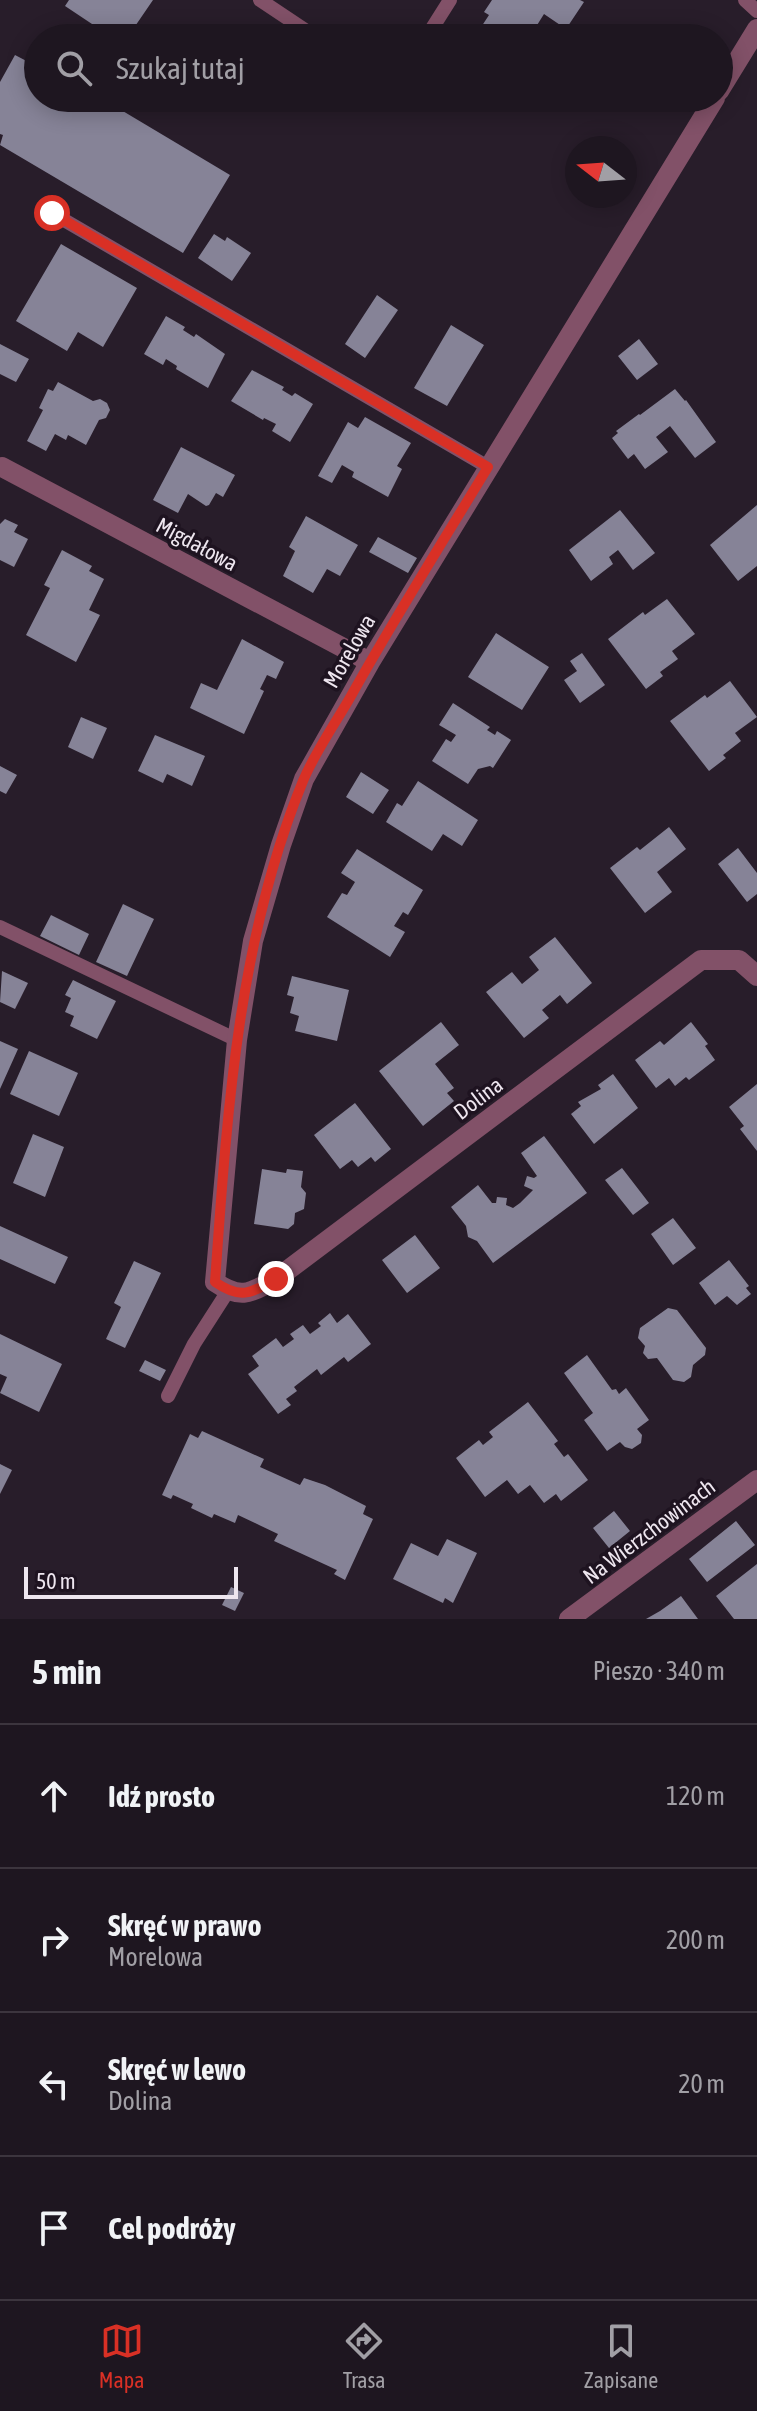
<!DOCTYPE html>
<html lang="pl">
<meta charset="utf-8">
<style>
:root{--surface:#1e1620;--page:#2b232d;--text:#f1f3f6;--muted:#a19fa5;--line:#3c353e;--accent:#d93025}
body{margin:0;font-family:"Asap Condensed",sans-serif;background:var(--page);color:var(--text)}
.compass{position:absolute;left:565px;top:136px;width:72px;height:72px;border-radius:50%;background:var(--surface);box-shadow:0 4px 20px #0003;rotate:287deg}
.scale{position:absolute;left:24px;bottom:20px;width:214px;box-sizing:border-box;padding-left:8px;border:4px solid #eee6ef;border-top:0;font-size:22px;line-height:28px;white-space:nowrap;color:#eee6ef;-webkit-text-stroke:6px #1e1320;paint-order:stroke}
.stop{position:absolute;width:24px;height:24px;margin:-18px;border:6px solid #d93025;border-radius:50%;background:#fff}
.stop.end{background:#d93025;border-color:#fff;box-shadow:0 2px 8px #0008}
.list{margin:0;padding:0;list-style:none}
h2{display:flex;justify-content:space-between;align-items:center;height:104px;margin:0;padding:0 32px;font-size:34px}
h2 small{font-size:26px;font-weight:400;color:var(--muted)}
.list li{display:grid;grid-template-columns:52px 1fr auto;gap:24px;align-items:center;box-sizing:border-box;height:144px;padding:0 32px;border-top:2px solid var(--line)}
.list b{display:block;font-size:30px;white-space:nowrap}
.list p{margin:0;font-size:26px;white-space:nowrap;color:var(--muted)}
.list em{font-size:26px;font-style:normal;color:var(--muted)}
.icon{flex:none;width:44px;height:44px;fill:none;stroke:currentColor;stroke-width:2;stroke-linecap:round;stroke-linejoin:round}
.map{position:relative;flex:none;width:757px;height:1619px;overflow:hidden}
.search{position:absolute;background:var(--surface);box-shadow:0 4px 20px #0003;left:24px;right:24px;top:24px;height:88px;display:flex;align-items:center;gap:20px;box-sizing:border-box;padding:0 28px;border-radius:44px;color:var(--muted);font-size:30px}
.sheet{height:680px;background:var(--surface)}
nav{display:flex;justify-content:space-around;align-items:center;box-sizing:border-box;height:112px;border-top:2px solid var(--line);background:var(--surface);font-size:22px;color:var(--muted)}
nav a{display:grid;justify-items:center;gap:4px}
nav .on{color:var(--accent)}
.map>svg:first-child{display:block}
</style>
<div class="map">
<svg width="757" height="1619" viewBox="0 0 757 1619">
<rect width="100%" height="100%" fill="#281d2a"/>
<path fill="#868397" d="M69 0H153L127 38H113L65 6Z
M492 0H580L584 2 566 29 544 14 529 38H474L489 15 484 12Z
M15 55 38 67V98H101L230 175 183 253 0 145 3 135 0 134V82Z
M451 98H481L471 112Z
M214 234 225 241 227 237 251 253 232 281 198 258Z
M61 244 137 288 103 347 78 332 67 351 16 321Z
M377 295 398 310 365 358 345 344Z
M166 316 185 327 183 330 194 337 196 334 225 354 208 388 176 369 177 366 166 359 163 365 144 354Z
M451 325 484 345 447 406 414 388Z
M639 339 658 364 637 380 618 356Z
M0 344 29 359 16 382 0 374Z
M252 370 284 387 282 390 292 396 295 393 313 404 290 442 272 431 276 424 264 418 263 420 231 401Z
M58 382 93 401 100 399 107 403 110 410 106 418 99 420 86 445 68 435 66 440 55 434 46 451 27 441 43 410 39 408 48 389 53 391Z
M675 389 685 401 686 400 716 442 695 458 670 426 656 437 668 452 645 469 634 454 628 459 612 438 618 433 616 431 639 414 640 415Z
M365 417 411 443 397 466 402 469 388 497 352 477 354 472 342 465 332 483 318 476 348 422 358 428Z
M181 447 235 475 223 497 216 493 209 505 206 506 188 494 178 513 153 500Z
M757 505V566L738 581 710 545Z
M620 510 655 553 633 570 618 550 609 557 613 564 591 581 569 550Z
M306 516 358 545 340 576 327 569 313 593 283 576 295 551 289 547Z
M5 519 18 525 14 532 28 539 14 567 0 560V524Z
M378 537 417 558 408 573 369 552Z
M62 550 92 566 89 571 104 579 89 610 100 615 76 662 26 635 50 588 44 585Z
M667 599 695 634 672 651 678 659 660 672 663 676 646 689 608 639 643 612 645 615Z
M496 633 549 667 522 710 468 677Z
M242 639 284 662 276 679 267 675 260 689 264 691 244 734 190 708 201 683 217 690Z
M582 653 605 685 580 703 564 680 577 671 570 661Z
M730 681 757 717 735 733 741 741 723 755 726 758 709 771 670 721 705 695 707 698Z
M453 703 490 727 487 730 495 735 497 731 511 740 493 768 490 766 478 769 468 784 432 761 446 739 451 742 456 735 439 725Z
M81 717 107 728 93 759 68 747Z
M155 735 205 756 192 786 167 774 163 783 138 771Z
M0 766 17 775 6 794 0 791Z
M361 772 389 790 373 814 346 797Z
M418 781 478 820 462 846 443 834 432 851 386 822 397 803 402 806Z
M669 827 686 849 657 872 672 892 645 913 610 868 637 847 640 850Z
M738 848 757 873V894L747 902 718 864Z
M357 849 423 890 408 915 403 912 394 926 405 932 390 957 327 917 342 893 347 895 355 882 341 873Z
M123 904 154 919 127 976 96 962Z
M51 915 89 934 79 955 40 936Z
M555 937 592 983 567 1004 560 995 542 1010 549 1018 524 1038 486 992 512 972 522 984 539 970 529 957Z
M2 971 28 983 15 1009 0 1002Z
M292 976 349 990 337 1041 295 1031 299 1016 290 1013 294 997 287 995Z
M73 980 116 1001 97 1039 70 1026 74 1016 65 1012 71 998 65 995Z
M441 1022 459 1045 435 1064 454 1088 447 1093 454 1101 423 1126 379 1071Z
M691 1022 708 1044 705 1046 715 1060 689 1080 686 1077 675 1086 669 1078 656 1088 635 1060 660 1041 664 1045Z
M0 1041 18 1049 0 1089Z
M29 1051 78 1073 59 1116 10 1094Z
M613 1074 638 1108 594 1144 571 1114 581 1106 578 1102 601 1089 598 1085Z
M757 1084V1151L740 1129 744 1126 729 1107Z
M355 1103 391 1149 375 1162 371 1157 358 1167 352 1160 340 1169 314 1135Z
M33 1134 64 1147 45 1197 13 1183Z
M544 1136 587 1193 493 1263 477 1241 468 1237 466 1226 451 1207 478 1185 492 1203H496L497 1197 507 1198 506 1205 513 1208 520 1203 533 1190 524 1186 527 1176 534 1178 537 1176 521 1153Z
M622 1168 649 1203 633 1215 605 1180Z
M262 1169 286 1173 287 1169 303 1171 301 1187 306 1193 304 1209 295 1213 294 1224 288 1229 254 1224Z
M673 1218 696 1248 673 1265 651 1234Z
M0 1226 68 1257 55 1284 0 1259Z
M415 1235 440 1268 407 1293 382 1260Z
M729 1260 749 1286 746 1288 751 1294 737 1305 727 1296 715 1305 699 1283Z
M134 1261 161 1273 125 1348 106 1339 121 1307 114 1303Z
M668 1308 677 1310 706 1348 705 1355 693 1365 691 1377 684 1382 673 1380 657 1358 648 1359 643 1353 645 1346 638 1338 640 1328Z
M330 1313 337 1323 348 1314 371 1344 348 1362 344 1357 321 1375 317 1369 294 1387 297 1391 286 1399 291 1405 278 1414 248 1374 259 1366 252 1356 276 1338 283 1347 294 1339 290 1334 303 1325 310 1334 321 1326 318 1323Z
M0 1334 62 1364 39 1412 0 1393 7 1377 0 1374Z
M587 1355 612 1390 616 1389 619 1394 626 1388 649 1420 637 1429 642 1435 641 1443 632 1449 625 1447 620 1442 607 1451 584 1420 593 1413 564 1373Z
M145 1360 166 1370 160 1381 139 1371Z
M528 1402 558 1441 554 1444 564 1457 568 1454 588 1480 561 1501 556 1494 544 1503 530 1485 518 1494 507 1480 485 1497 456 1458 479 1440 483 1445 493 1437 489 1432Z
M202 1431 264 1459 260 1467 300 1485 304 1478 325 1485 366 1506 363 1514 373 1519 345 1580 334 1574 337 1570 274 1541 278 1534 238 1515 235 1523 214 1514 212 1518 191 1508 193 1504 173 1495 171 1499 162 1495 190 1434 198 1438Z
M0 1464 12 1470 0 1494Z
M614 1511 630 1531 609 1548 593 1528Z
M736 1521 755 1545 707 1582 689 1559Z
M447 1539 477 1553 453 1603 445 1598 443 1603 393 1579 411 1543 438 1556Z
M757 1564V1619H734L716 1596Z
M231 1587 244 1593 235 1611 222 1605Z
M681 1596 698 1619H646L660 1611Z"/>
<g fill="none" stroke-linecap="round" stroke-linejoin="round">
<path stroke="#825168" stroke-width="14" d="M260 0 317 38
M745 0 757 11
M426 38 450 0
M52 213 488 467
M0 927 237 1040
M168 1396 194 1344 228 1291"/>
<path stroke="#825168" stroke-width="20" d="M719 91 757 29
M715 98 370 662 304 779 281 845 253 941 237 1040 215 1282C241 1300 250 1293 276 1279L701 960H739L757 976
M2 467 370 662
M569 1619 757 1480"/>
</g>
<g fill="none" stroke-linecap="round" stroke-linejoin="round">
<path stroke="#d93025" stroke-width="10" d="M52 213 488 467C442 543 394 619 351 696 335 724 315 752 303 781 238 939 227 1114 215 1282 241 1300 251 1293 276 1279"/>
</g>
<g text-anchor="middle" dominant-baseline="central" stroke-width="7" stroke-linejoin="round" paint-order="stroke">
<g font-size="22" fill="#eee6ef" stroke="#1e1320">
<text transform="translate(197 544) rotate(28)">Migdałowa</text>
<text transform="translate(349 651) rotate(-60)">Morelowa</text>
<text transform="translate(478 1098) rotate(-37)">Dolina</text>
<text transform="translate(649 1531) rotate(-37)">Na Wierzchowinach</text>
</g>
</g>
</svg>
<svg class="compass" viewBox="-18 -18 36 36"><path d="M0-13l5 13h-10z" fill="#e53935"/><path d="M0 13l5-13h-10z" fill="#a19fa5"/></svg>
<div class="scale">50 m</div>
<div class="stop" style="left:52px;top:213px"></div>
<div class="stop end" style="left:276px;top:1279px"></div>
<div class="search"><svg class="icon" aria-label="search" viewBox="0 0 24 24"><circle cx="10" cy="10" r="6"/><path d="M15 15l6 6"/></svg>Szukaj tutaj</div>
</div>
<section class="sheet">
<h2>5 min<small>Pieszo · 340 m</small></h2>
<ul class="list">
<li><svg class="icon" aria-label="ahead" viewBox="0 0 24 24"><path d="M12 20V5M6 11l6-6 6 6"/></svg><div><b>Idź prosto</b></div><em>120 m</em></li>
<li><svg class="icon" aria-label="right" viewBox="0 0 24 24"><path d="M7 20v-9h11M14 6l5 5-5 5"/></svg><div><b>Skręć w prawo</b><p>Morelowa</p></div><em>200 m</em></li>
<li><svg class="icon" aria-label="left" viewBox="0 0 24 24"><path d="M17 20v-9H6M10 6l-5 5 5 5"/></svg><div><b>Skręć w lewo</b><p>Dolina</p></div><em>20 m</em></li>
<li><svg class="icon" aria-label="arrive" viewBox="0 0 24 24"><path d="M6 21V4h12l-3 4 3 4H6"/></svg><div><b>Cel podróży</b></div></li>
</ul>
</section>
<nav>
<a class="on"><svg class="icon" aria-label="map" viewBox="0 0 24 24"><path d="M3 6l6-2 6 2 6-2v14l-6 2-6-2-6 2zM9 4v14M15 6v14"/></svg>Mapa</a>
<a><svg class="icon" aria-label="directions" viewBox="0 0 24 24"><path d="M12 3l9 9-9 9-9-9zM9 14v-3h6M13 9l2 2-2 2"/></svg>Trasa</a>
<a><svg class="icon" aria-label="saved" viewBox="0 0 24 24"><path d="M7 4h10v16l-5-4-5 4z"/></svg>Zapisane</a>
</nav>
